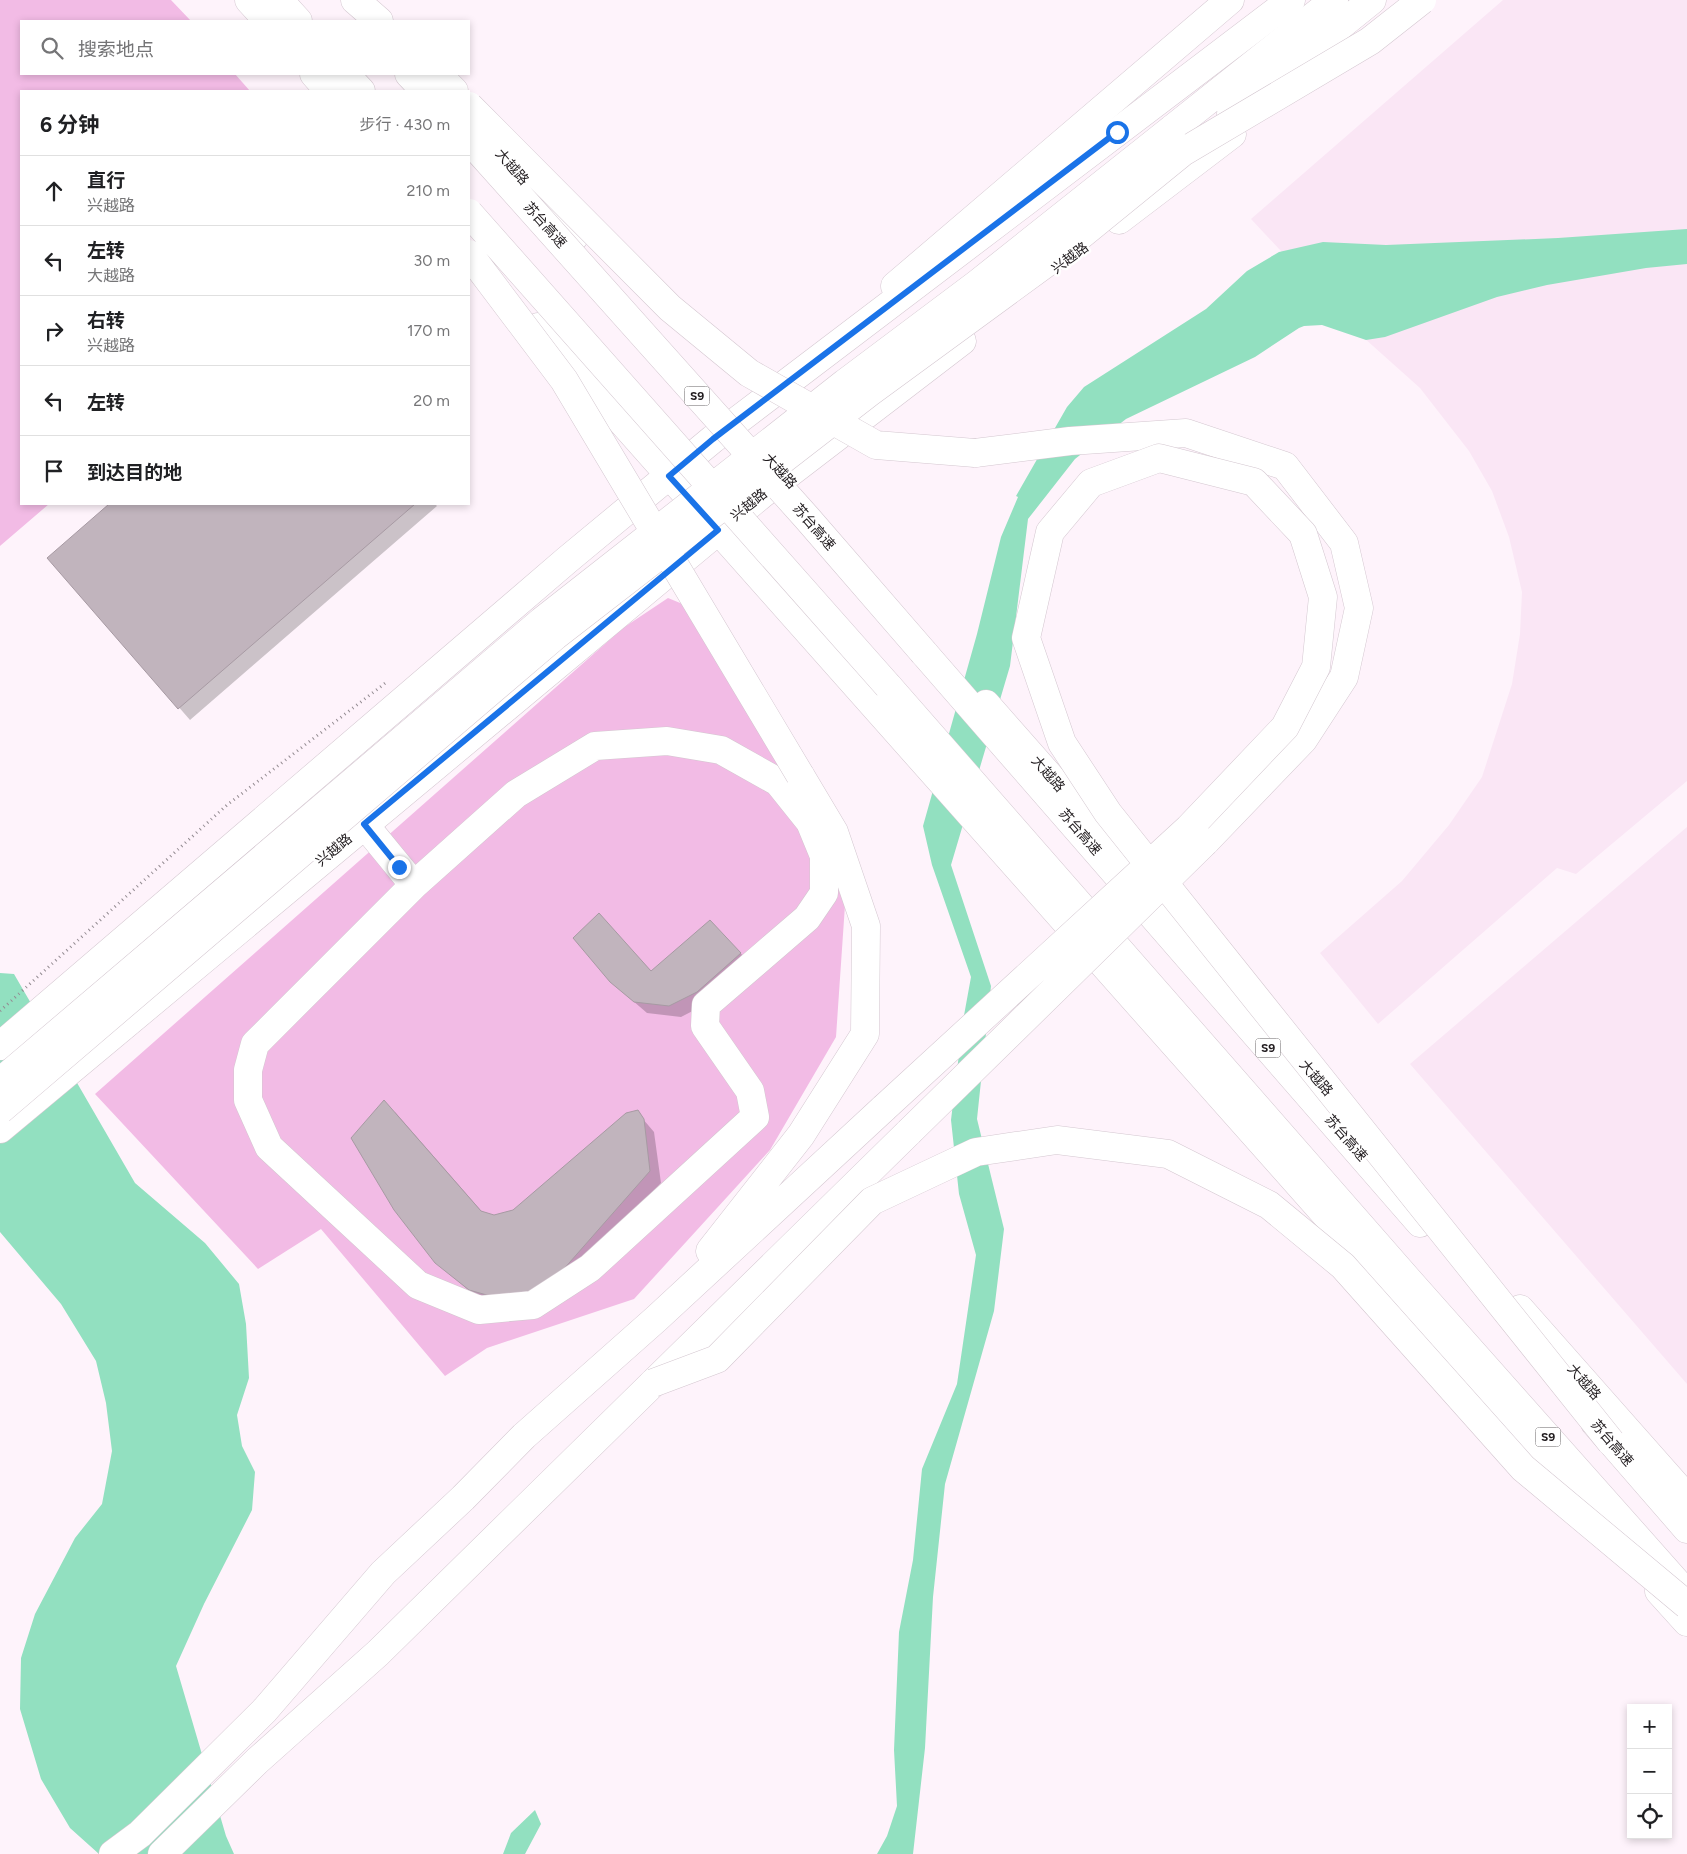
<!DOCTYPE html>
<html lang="zh">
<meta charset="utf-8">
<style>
:root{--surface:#fff;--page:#f2f2f2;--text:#202124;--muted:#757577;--line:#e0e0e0}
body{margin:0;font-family:Figtree,"Noto Sans SC",sans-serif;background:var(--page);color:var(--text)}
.controls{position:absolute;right:15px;bottom:15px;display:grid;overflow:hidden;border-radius:0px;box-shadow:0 2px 8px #0003}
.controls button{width:45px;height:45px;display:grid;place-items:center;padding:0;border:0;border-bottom:1px solid var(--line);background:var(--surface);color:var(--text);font:25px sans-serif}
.stop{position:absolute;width:15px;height:15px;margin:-11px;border:4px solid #1a73e8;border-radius:50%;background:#fff}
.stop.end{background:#1a73e8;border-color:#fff;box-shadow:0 1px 5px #0008}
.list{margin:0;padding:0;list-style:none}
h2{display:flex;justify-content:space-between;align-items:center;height:65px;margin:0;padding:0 20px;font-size:21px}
h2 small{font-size:16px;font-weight:400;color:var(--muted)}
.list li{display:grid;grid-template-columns:32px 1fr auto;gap:15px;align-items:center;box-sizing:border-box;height:70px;padding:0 20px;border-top:1px solid var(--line)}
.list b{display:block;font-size:19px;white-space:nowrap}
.list p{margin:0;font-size:16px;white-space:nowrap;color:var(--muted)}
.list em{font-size:16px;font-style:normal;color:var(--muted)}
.icon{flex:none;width:28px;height:28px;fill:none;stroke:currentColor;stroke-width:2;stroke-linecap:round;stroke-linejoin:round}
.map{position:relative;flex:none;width:1687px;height:1854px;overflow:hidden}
.search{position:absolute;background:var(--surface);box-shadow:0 2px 8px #0003;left:20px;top:20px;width:450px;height:55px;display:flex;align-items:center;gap:12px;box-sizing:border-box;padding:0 18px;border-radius:0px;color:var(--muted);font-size:19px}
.panel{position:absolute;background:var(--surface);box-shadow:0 2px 8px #0003;left:20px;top:90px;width:450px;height:415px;border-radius:0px}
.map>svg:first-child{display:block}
</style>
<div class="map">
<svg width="1687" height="1854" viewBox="0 0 1687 1854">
<rect width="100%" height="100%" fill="#fef3fb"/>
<path fill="#fae6f5" d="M1503 0H1687V781L1576 874 1557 868 1378 1024 1320 953 1402 881 1449 825 1482 777 1512 684 1520 634 1522 592 1509 537 1492 491 1469 451 1420 388 1354 329 1251 219Z
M1687 827V1384L1410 1064Z"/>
<path fill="#f2bbe5" d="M0 0H171L191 21H21V74H235L250 91H21V504H49L0 546Z
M668 598 685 605 828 844 845 905 836 1037 770 1150 634 1299 487 1348 445 1376 321 1229 258 1269 95 1094 623 628Z"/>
<path fill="#92e0c0" d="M1687 229V264L1646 268 1547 285 1497 297 1385 337 1366 340 1322 325 1304 326 1299 328 1255 357 1126 419 1075 459 1028 519 1010 666 951 865 991 986 977 1119 1004 1229 994 1311 945 1484 933 1597 925 1748 913 1854H877L887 1836 897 1806 894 1750 899 1632 913 1560 922 1469 957 1384 976 1255 959 1194 951 1120 963 1021 971 977 932 865 923 826 977 634 1001 537 1018 497 1016 496 1067 407 1084 387 1206 309 1247 271 1279 252 1323 242 1386 245 1558 238Z
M0 973 14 974 135 1183 205 1243 239 1284 246 1324 249 1378 237 1415 242 1446 255 1472 252 1510 204 1604 176 1666 226 1836 234 1854H99L70 1828 41 1779 20 1709 21 1658 35 1614 75 1538 102 1504 112 1451 106 1403 96 1361 61 1304 0 1232Z
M535 1810 541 1824 525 1854H503L511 1833Z"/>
<path fill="#0003" d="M111 504H435L437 506 190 720 49 558Z
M721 933 752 965 708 1003 681 1017 647 1013 611 982 651 972Z
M395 1112 483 1213 494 1216 513 1211 637 1112 654 1132 661 1183 566 1290 481 1301 436 1262Z"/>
<path fill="#c1b4bd" stroke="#a79aa3" d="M109 504H415L178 709 47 558Z
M599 913 651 971 710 920 741 953 697 992 669 1006 634 1002 610 982 573 938Z
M384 1100 481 1211 494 1215 513 1210 626 1113 638 1110 644 1119 650 1171 555 1279 529 1295 501 1299 469 1290 435 1263 394 1210 351 1138Z"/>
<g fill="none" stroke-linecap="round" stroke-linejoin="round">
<defs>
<path id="minor" d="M895 286 1230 0
M364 824 414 885 255 1044 248 1070V1100L269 1147 418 1285 479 1310 533 1305 590 1268 755 1117 750 1091 705 1026 706 1005 807 918 824 893V856L810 822 778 782 721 750 667 741 595 746 516 794 414 885"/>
<path id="major" d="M249 0 268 21
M314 74 329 91
M501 155 574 237
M1119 220 1232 134
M538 327 1593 1516
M986 704 1192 938
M0 1046 567 560 713 439 1291 0
M0 1129 761 495 962 341
M1520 1309 1687 1498
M1659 1591 1687 1622"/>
<path id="highway" d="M279 0 298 21
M355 0 379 21
M345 74 361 91
M409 74 425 91
M437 74 454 91
M1231 114 1372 0
M1172 129 1334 0
M975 453 1070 441 1186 433 1285 466 1344 543 1359 608 1344 677 1303 740 1205 842
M924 653 1420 1223
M888 686 1409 1281 1687 1594
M710 1251 801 1135 865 1034 866 926 834 832 800 775
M1595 1423 1687 1529
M113 1854 140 1834 264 1711 383 1573 463 1498 524 1436 656 1319 884 1108
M162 1854 257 1761 378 1653 909 1132"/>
</defs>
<use href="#minor" stroke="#d4c7d0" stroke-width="29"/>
<use href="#major" stroke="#d4c7d0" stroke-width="29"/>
<use href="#highway" stroke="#d4c7d0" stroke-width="29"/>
<path stroke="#948c92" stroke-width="3" stroke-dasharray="1 4" stroke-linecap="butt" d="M0 1011 227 805 388 681"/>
<use href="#minor" stroke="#fff" stroke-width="28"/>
<use href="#major" stroke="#fff" stroke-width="28"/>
<use href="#highway" stroke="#fff" stroke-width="28"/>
<defs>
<path id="highway-bridge" d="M469 106 670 308 749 373 876 445 975 453
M469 140 807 518 924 653
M469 213 888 686
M469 254 564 380 800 775
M0 1082 542 621 845 383 977 284 1172 129
M884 1108 1189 828 1285 727 1316 667 1323 597 1303 534 1254 482 1159 458 1091 483 1050 532 1026 638 1062 743 1108 813 1611 1442
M0 1110 555 636 870 392 1049 261 1183 152 1370 41 1422 0
M909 1132 1205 842
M653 1383 717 1359 872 1201 976 1152 1057 1140 1168 1154 1269 1205 1343 1266 1523 1468 1687 1605"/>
</defs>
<use href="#highway-bridge" stroke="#d4c7d0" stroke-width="29" stroke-linecap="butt"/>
<use href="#highway-bridge" stroke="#fff" stroke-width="28"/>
</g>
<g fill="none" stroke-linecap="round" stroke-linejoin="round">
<path stroke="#1a73e8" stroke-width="6" d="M399 867 364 824 718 530 669 476 713 439 1117 132"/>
</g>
<g text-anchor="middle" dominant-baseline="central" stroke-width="5" stroke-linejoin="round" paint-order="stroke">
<g fill="#fff" stroke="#646062" stroke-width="1">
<rect x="684.5" y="386.5" width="25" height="19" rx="4"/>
<rect x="1255.5" y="1038.5" width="25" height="19" rx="4"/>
<rect x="1535.5" y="1427.5" width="25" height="19" rx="4"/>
</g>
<g font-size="12" font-weight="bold" fill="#211c1f">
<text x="697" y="396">S9</text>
<text x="1268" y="1048">S9</text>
<text x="1548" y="1437">S9</text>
</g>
<g font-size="14" fill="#211c1f" stroke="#fff">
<text transform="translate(512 167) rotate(49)">大越路</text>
<text transform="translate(545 225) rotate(48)">苏台高速</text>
<text transform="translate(1070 258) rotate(-37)">兴越路</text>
<text transform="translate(780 471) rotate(48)">大越路</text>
<text transform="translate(749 505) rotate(-39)">兴越路</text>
<text transform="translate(814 527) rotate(49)">苏台高速</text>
<text transform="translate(1048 774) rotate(49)">大越路</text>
<text transform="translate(1080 832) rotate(49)">苏台高速</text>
<text transform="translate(334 850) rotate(-40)">兴越路</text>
<text transform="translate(1316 1078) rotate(49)">大越路</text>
<text transform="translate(1346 1138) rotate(49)">苏台高速</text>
<text transform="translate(1584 1382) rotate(49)">大越路</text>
<text transform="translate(1612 1443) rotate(49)">苏台高速</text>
</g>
</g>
</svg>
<div class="controls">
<button>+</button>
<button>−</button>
<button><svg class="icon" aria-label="locate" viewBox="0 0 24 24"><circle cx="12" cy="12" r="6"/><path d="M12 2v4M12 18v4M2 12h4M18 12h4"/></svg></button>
</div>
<div class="stop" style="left:1117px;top:132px"></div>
<div class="stop end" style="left:399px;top:867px"></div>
<div class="search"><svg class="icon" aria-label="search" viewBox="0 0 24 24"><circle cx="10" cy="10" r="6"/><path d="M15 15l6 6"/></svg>搜索地点</div>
<section class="panel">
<h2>6 分钟<small>步行 · 430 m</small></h2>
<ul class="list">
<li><svg class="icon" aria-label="ahead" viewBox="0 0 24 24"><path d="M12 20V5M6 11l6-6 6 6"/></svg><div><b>直行</b><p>兴越路</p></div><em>210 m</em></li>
<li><svg class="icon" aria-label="left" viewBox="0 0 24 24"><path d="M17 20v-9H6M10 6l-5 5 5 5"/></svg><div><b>左转</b><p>大越路</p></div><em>30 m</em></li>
<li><svg class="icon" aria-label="right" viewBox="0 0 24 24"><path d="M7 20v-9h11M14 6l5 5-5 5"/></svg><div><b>右转</b><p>兴越路</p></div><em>170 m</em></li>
<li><svg class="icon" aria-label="left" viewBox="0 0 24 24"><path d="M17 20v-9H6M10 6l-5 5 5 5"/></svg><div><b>左转</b></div><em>20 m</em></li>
<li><svg class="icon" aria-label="arrive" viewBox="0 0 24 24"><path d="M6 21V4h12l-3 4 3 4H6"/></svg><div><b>到达目的地</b></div></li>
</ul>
</section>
</div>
